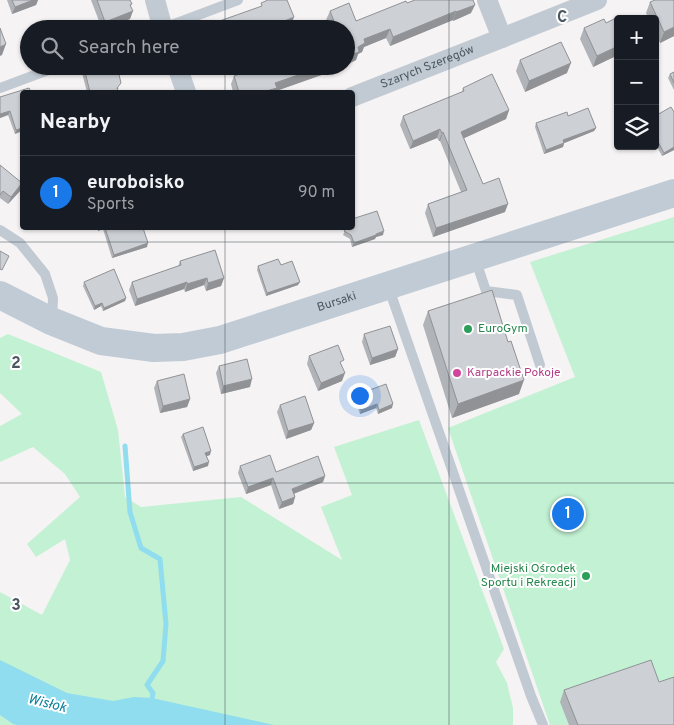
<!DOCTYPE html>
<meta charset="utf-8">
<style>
:root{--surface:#171b24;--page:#20242c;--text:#f1f3f6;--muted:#9ea1a6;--line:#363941;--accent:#1979e9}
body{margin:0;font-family:Overpass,sans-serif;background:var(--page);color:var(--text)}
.controls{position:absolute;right:15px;top:15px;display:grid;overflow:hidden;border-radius:5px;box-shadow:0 1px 4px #0004}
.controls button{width:45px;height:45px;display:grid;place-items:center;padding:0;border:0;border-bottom:1px solid var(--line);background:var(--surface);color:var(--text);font:25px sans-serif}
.you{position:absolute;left:359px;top:395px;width:18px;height:18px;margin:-12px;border:4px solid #fff;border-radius:50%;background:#1a73e8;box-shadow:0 0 0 8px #1a73e833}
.badge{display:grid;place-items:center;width:32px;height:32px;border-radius:50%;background:var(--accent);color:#fff;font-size:16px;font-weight:700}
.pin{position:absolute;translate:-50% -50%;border:2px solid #fff;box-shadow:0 1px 5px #0006}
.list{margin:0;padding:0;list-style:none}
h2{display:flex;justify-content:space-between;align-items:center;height:65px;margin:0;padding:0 20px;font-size:21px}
h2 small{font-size:16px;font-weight:400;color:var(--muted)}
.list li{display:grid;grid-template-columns:32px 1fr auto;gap:15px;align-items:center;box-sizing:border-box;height:75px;padding:0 20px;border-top:1px solid var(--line)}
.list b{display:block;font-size:19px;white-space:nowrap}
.list p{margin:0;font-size:16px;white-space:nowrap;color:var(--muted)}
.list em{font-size:16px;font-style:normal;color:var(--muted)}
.icon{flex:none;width:28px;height:28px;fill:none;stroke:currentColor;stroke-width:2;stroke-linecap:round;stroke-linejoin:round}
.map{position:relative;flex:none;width:674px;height:725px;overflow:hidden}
.search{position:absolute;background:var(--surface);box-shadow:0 1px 4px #0004;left:20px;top:20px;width:335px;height:55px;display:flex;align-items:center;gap:12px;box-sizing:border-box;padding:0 18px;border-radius:28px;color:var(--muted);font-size:19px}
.panel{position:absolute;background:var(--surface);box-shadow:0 1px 4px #0004;left:20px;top:90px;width:335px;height:140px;border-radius:5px}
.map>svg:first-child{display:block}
</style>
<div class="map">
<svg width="674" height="725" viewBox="0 0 674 725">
<rect width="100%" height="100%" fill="#f5f3f3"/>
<path fill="#c3f1d3" d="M674 217V725H550L448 428 575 377 530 262Z
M8 334 101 372 118 430 125 497 141 507 241 497 342 560 321 507 352 495 334 447 419 420 504 649 496 662 507 683 513 708V725H0V592L42 615 70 560 65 539 36 557 27 544 80 497 65 474 33 447 0 462V426L22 414 0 393V338Z"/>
<path fill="#8fddee" d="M0 660 67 693 113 701 134 697 152 698 274 725H17L13 724 0 715Z"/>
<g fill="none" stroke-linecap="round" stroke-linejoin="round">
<path stroke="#8fddee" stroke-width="5" d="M125 446 130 512 141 548 160 559 166 624 163 661 147 685 153 693 151 704"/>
<path stroke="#c1cad2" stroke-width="10" d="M161 29 238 0
M0 88 59 66
M0 230 20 243 45 274 53 298 52 320
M475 258 486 291 517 295 540 365
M388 286 531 696 543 725"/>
<g stroke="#c1cad2" stroke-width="20">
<path d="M155 0 163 29"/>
<path d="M487 0 502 38"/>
<path d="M177 66 186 92"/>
<path id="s1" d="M352 97 502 38 597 0"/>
</g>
<path stroke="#c1cbd6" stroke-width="28" id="s2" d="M0 295 51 321 101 341 154 348 183 347 220 340 674 193"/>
</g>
<path fill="#b0b3b7" d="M7 0H38L36 5 12 14Z
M91 0H130L131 7 130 19 102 29Z
M650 2 674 36 660 43 655 33V19H649L646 13Z
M407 3 471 13 453 21V20L390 46 386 38 364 47 362 52 358 54 356 60 346 65V29H330L326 20 330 11 356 21Z
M618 19V55L593 67 580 39 584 28 606 23Z
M520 60 567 73 525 92 516 71Z
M84 68 119 88 117 90 118 92H87L82 73Z
M330 72 276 91 275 92H233L231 84 234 76Z
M674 72V90L668 78 670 74Z
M463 88 509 110 506 119 464 138 483 184 505 212 433 237 425 213 428 204 461 192 440 141H439L437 138 410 149 400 125 403 116 462 92Z
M0 97 22 131 15 134 8 115 0 118Z
M568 116 596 128 594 131 564 143 563 147 544 154 535 127 536 123Z
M655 116 674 150 662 156 655 143Z
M0 165 20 191 8 204 0 198Z
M97 228H143L147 247 112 258 103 229 98 231Z
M346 228 383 235 376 237 375 239 352 247 350 239 343 235Z
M180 261 224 278 221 286 206 291 204 285 185 292 184 289 135 306 129 290 132 282 178 267Z
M281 265 298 285 266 296 257 270 258 266Z
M84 282 126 298 125 301 103 311 101 306 94 310 83 286Z
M428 311 519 394 452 418 423 325Z
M364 334 398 349 395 357 370 365 362 342Z
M309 356 342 366V381L318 391 307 364Z
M219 366 250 387 221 394 216 373Z
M157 381 190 399 187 407 160 413 154 388Z
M356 395 392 408 378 414 376 408 360 414 355 399Z
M280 405 314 423 311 430 286 439 277 412Z
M183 434 210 455 207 456 208 466 193 471 181 437Z
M240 466 276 472 325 476 323 482 294 494 295 497 293 504 279 509 271 485 246 494 238 473Z
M659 682 674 725H569L560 702 564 690Z"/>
<path fill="#909295" d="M33 0H38L36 5 12 14 15 7Z
M475 5 471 13 453 21 456 12Z
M133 11 130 19 102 29 105 22Z
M456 11 453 20 390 46 393 37Z
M294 17 291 26 285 29H265Z
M674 27V36L660 43 664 32Z
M390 29 386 38 364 47 362 52 358 54 356 60 346 65V57L358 47 364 39Z
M6 44 2 55 0 56V47Z
M618 46V55L593 67 597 56Z
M571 63 567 73 525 92 529 81Z
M324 66H342L330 72 276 91 275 92H263L275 83Z
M509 110 506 119 458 141 461 132Z
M10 111 8 115 0 118V114Z
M22 128V131L15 134 16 130Z
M596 128 594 131 562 144 563 140Z
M440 129 437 138 410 149 413 141Z
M443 132 440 141H439L442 133Z
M564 143 563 147 544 154 546 150Z
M674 147V150L662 156 664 153Z
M22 183 20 191 8 204 11 197Z
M508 204 505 212 433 237 436 228Z
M99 228H103V229L98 231Z
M384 231 383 235 376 237 375 239 352 247 354 243Z
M148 243 147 247 112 258 114 255Z
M207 278 204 285 185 292 187 284Z
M224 278 221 286 206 291 208 283Z
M187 282 184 289 135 306 137 299Z
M300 282 298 285 266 296 267 293Z
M126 298 125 301 103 311 104 308Z
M102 303 101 306 94 310 95 306Z
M398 349 395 357 370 365 372 358Z
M345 373 342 381 318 391 321 383Z
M252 379 250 387 221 394 223 386Z
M524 380 519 394 452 418 458 404Z
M190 399 187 407 160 413 163 406Z
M377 404 376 408 360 414 361 410Z
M393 404 392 408 378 414 379 410Z
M314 423 311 430 286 439 288 431Z
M211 451 210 455 204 457 205 453Z
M209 462 208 466 193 471 194 467Z
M325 476 323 482 290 495 292 489Z
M273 478 271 485 246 494 248 487Z
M295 497 293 504 279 509 282 502Z"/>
<path fill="#cdd0d5" stroke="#909295" d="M12 0H33L15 7Z
M97 0H130L132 4 130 5 133 11 105 22Z
M268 0H287L294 17 265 29H197L262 6 261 3Z
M415 0H473L475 5 456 12V11L393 37 390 29 364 39 365 43 358 47 359 52 346 57V29H337L330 11 349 3 356 21 406 1 407 3Z
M655 0H674V27L664 32 650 2Z
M618 17 619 19H618V46L597 56 584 28 604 19 606 23Z
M0 28 6 44 0 47Z
M561 42 571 63 529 81 520 60Z
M90 66H117L121 83 117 88 118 92H90L84 68Z
M262 66H324L275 83 277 88 263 92H239L234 76Z
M674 72V83L670 74Z
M492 74 509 110 461 132 483 184 499 178 508 204 436 228 428 204 467 190 443 132 442 133 440 129 413 141 403 116 464 91 463 88Z
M29 88 31 92H22V128L16 130 10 111 0 114V97Z
M671 107 674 112V147L664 153 655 136V116Z
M588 108 596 128 563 140 564 143 546 150 536 123 567 112 568 116Z
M0 165 22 183 11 197 3 191 0 195Z
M377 211 384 231 376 234V235L354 243 351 235 344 231 346 228H352V219Z
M105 228H143L148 243 114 255Z
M215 250 224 278 208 283 207 278 187 284V282L137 299 132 282 181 265 180 261Z
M0 251 9 256 2 270 0 269Z
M278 259 281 265 292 261 300 282 267 293 258 266Z
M114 269 126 298 104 308 102 303 95 306 84 282Z
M492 290 508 342 511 341 524 380 458 404 428 311Z
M390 326 398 349 372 358 364 334Z
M338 345 344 360 340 362 345 373 321 383 309 356Z
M247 359 252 379 223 386 219 366Z
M184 374 190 399 163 406 157 381Z
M386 384 393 404 379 410 377 404 361 410 356 395Z
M305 396 314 423 288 431 280 405Z
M203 427 211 451 205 453 209 462 194 467 183 434Z
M270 455 276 472 318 456 325 476 292 489 295 497 282 502 273 478 248 487 240 466Z
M651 660 659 682 674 677V725H578L564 690Z"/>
<path fill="none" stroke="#4a5761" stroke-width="1" stroke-opacity="0.55" d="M225 0V29M449 0V725M225 66V92M225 228V725M0 242H674M0 483H674"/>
<g fill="#2e9e5b" stroke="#fff" stroke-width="2">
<circle cx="468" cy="329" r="5"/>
<circle cx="586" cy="576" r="5"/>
</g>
<circle fill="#d1479c" stroke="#fff" stroke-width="2" cx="457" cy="373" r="5"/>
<g text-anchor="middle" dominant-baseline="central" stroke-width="4" stroke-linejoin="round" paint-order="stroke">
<g font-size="12" fill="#4a5761" stroke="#fff">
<text stroke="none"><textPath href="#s1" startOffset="81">Szarych Szeregów</textPath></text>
<text stroke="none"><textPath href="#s2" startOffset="354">Bursaki</textPath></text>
</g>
<g font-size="12" fill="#27864d" stroke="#fff" text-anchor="start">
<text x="478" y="329">EuroGym</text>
<text x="576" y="569" text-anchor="end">Miejski Ośrodek<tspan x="576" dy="14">Sportu i Rekreacji</tspan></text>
</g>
<g font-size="12" fill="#b23c85" stroke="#fff" text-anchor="start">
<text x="467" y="373">Karpackie Pokoje</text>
</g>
<g font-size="14" font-style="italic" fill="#0b809b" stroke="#fff">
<text transform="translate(47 704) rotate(14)">Wisłok</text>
</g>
</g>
<g font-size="16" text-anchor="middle" font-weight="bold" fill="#4a5761" stroke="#fff" stroke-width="4" stroke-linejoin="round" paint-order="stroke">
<text x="562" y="22">C</text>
<text x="16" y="368">2</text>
<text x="16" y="610">3</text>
</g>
</svg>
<div class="controls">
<button>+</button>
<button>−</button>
<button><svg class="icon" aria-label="layers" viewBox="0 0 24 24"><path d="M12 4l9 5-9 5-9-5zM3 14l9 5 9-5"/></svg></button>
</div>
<div class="you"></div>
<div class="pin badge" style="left:568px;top:514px">1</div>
<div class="search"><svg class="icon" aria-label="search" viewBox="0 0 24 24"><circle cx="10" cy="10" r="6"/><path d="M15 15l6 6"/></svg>Search here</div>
<section class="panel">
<h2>Nearby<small></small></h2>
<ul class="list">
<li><span class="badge">1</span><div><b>euroboisko</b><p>Sports</p></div><em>90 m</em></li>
</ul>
</section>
</div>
